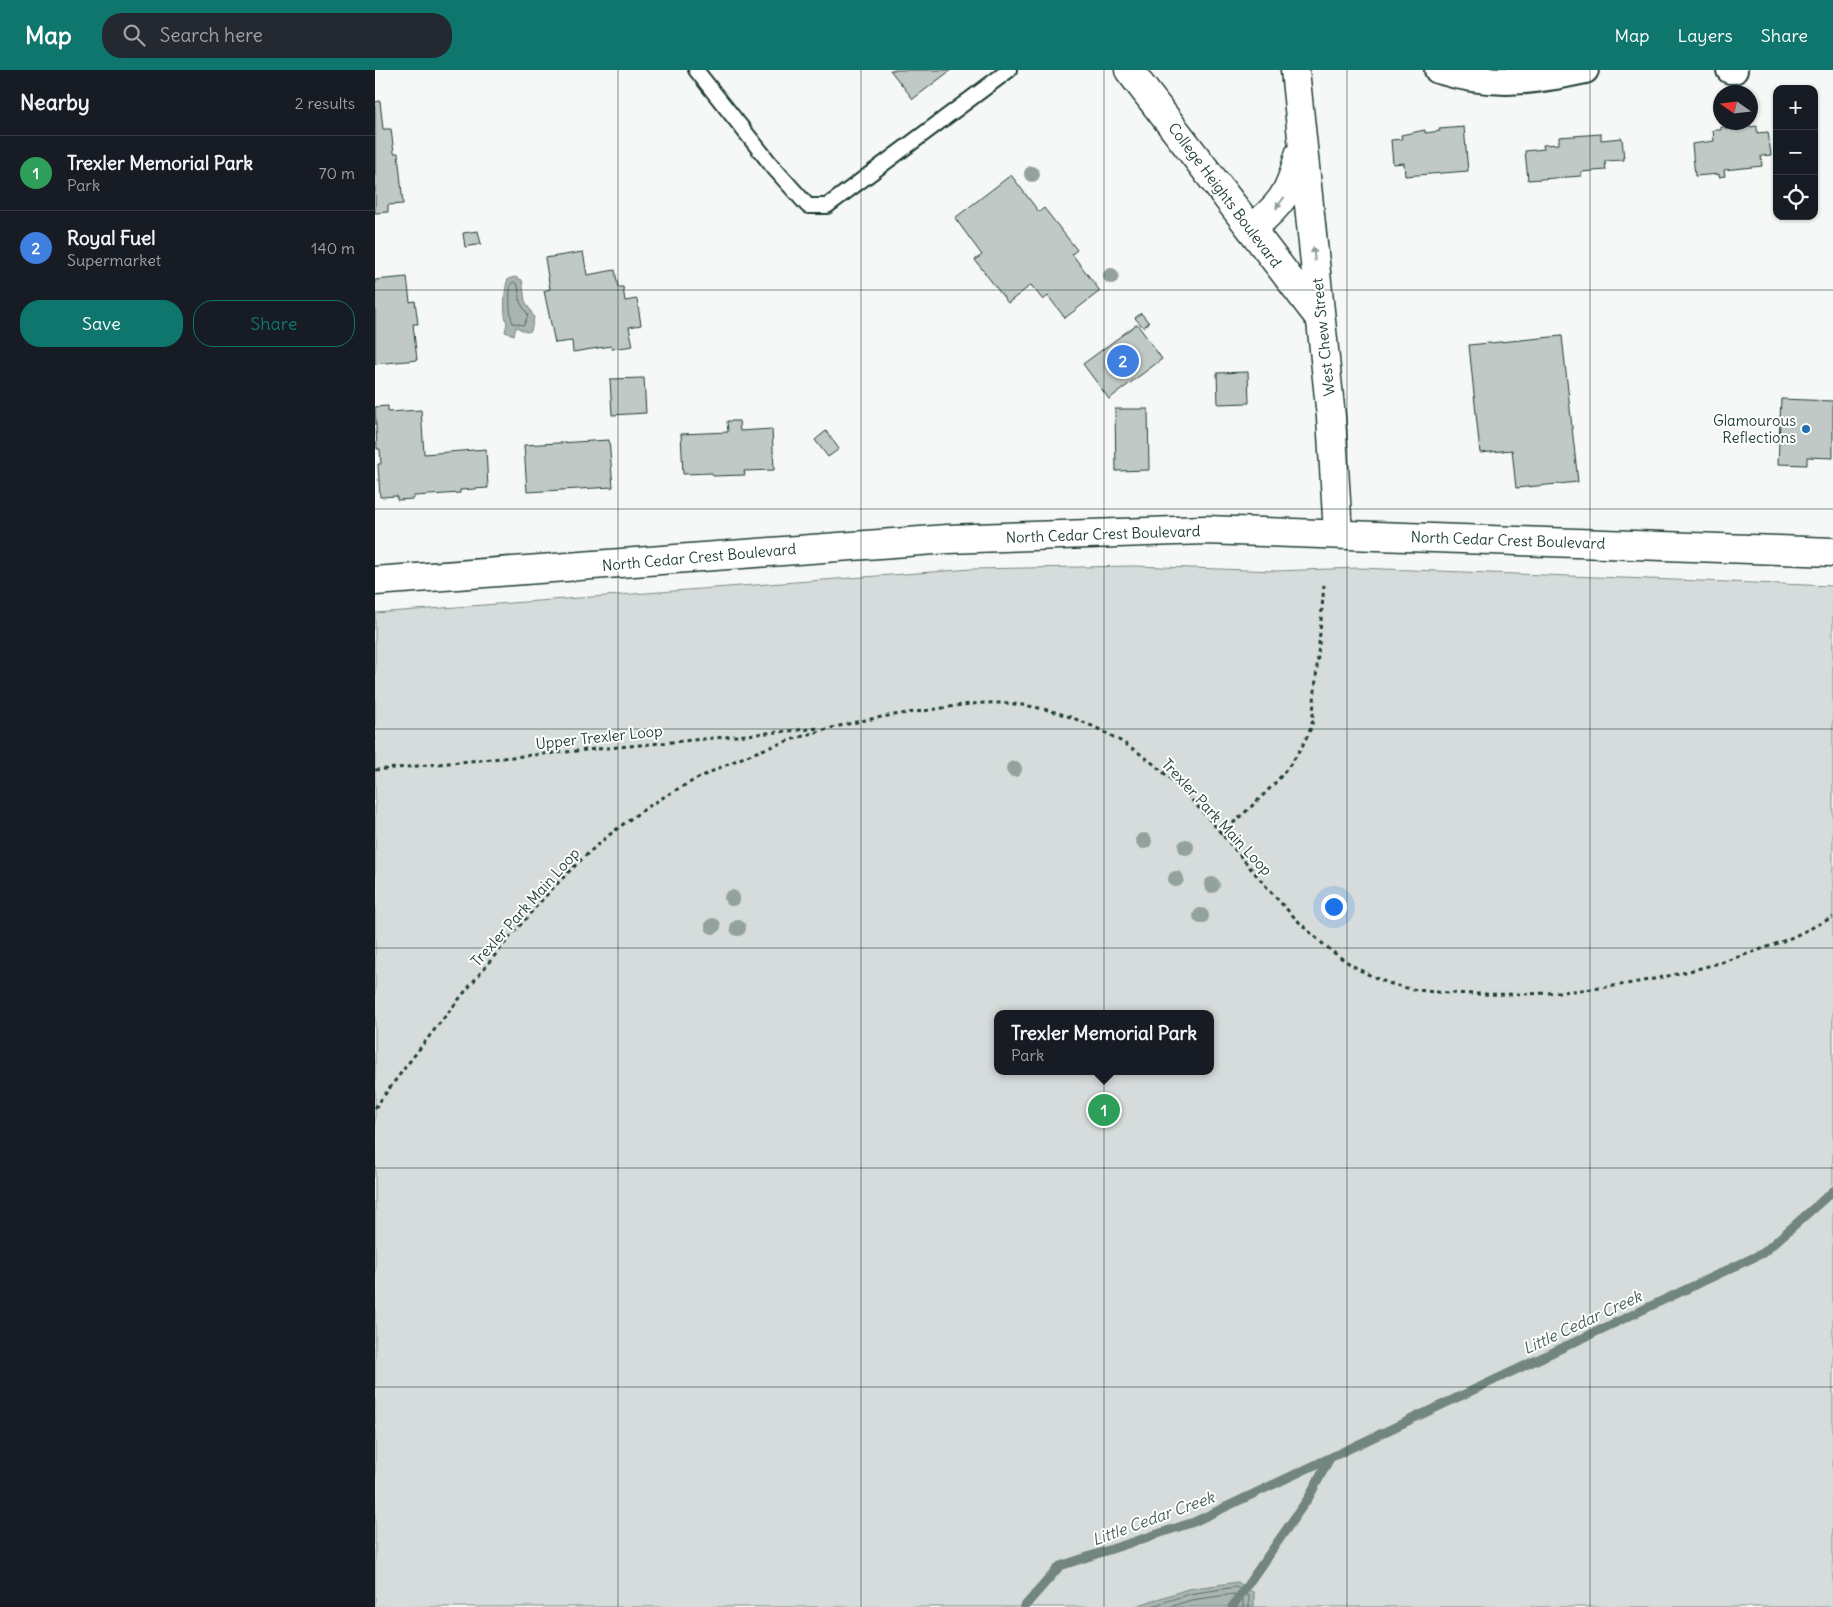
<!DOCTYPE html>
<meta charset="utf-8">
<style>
:root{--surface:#171b24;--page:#242831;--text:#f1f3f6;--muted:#9ea1a6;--line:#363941;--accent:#0f766e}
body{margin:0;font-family:Delius,sans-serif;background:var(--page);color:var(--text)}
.controls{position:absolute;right:15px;top:15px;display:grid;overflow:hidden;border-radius:10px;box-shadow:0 1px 4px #0004}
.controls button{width:45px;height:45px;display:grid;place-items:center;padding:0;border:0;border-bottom:1px solid var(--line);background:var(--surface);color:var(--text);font:25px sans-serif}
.compass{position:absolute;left:1338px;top:15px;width:45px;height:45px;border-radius:50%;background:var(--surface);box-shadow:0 1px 4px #0004;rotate:284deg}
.you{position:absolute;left:958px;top:836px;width:18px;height:18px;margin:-12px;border:4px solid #fff;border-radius:50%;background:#1a73e8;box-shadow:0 0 0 8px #1a73e833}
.badge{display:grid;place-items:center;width:32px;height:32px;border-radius:50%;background:var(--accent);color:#fff;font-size:16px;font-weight:700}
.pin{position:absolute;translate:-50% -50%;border:2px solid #fff;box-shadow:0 1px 5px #0006}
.popup{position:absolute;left:619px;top:940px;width:220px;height:65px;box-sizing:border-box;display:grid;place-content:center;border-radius:10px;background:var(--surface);filter:drop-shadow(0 1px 4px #0005);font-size:16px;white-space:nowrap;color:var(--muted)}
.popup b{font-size:19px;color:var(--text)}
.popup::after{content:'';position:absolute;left:50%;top:100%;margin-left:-10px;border:10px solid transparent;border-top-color:var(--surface)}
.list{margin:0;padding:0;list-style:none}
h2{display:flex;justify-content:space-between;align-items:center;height:65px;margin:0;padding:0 20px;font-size:21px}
h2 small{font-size:16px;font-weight:400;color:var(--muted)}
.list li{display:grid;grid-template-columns:32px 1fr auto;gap:15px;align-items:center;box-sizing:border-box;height:75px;padding:0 20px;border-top:1px solid var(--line)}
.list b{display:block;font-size:19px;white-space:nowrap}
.list p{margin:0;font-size:16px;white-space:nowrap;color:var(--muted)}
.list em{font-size:16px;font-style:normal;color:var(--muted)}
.actions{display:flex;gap:10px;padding:15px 20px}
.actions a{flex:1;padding:11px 0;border:1px solid var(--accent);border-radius:20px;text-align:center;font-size:18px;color:var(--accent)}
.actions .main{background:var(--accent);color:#fff}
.icon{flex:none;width:28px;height:28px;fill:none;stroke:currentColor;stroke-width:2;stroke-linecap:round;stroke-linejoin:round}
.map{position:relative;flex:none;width:1458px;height:1537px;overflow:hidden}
header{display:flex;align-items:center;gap:30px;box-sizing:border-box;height:70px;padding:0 25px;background:var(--accent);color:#fff}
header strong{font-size:24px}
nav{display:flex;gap:28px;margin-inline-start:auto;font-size:18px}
.search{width:350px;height:45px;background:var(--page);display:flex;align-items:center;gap:12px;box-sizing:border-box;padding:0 18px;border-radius:20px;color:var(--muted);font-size:19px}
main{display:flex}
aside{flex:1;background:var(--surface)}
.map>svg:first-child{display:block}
</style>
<header>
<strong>Map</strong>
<div class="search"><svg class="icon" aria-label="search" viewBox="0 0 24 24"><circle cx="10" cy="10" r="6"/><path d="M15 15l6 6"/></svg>Search here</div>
<nav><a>Map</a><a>Layers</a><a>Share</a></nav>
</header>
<main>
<aside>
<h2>Nearby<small>2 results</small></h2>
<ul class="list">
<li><span class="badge" style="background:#2e9e5b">1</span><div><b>Trexler Memorial Park</b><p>Park</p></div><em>70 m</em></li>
<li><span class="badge" style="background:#3f7fe0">2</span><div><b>Royal Fuel</b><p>Supermarket</p></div><em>140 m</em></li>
</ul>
<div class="actions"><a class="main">Save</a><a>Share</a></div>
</aside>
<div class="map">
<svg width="1458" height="1537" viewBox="0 0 1458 1537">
<rect width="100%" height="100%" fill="#f6f7f7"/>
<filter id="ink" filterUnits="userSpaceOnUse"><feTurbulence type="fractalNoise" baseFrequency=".02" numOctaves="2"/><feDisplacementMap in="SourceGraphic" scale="10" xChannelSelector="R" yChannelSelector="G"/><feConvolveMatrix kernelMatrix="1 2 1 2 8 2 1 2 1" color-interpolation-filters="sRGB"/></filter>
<g filter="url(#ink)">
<path fill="#d6dcdb" stroke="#7a8c88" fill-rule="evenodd" d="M759 496 901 501 983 498 1458 516V1537H0V543L597 499ZM623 944H835V1001H623Z"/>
<path fill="#aab5b1" stroke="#72857f" d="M140 207 147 210 150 231 159 247 156 261 151 262 141 257 139 265 130 262 132 253C128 246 129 217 133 209Z
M863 1512 879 1523V1537H758L813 1519Z"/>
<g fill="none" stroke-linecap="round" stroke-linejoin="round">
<path stroke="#576d66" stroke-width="1" d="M139 212 143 215 145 232 153 245 149 255 138 253C134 246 134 222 136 214Z
M774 1537 814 1524 861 1517 874 1526V1537
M794 1537 816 1530 859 1524 868 1529V1537"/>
<path stroke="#72857f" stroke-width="9" d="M649 1537 685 1496 819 1452 1388 1183 1458 1121
M857 1537 934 1427 955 1388"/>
</g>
<path fill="#c0c9c6" stroke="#1f3d34" d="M515 0H576L538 29Z
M5 31 8 59H16L19 83H23L28 134 13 135V142L0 143V32Z
M1375 54V57L1382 56V63L1393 62 1396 85 1386 86 1387 96 1349 100 1350 106 1344 107V104L1320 106 1317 74 1339 71 1338 60H1346V57H1351V59Z
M1089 57 1093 101 1030 106 1029 93 1018 94 1016 70 1027 69 1026 65 1050 60V63L1065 61 1064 59Z
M1226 64V70L1247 68 1249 90 1230 91 1231 100 1206 102V106L1153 110 1150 81 1169 79 1168 75 1184 74V67Z
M636 105 664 142 669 138 702 180 697 184 725 221 690 248 673 226 668 230 656 215 633 233 600 190 607 185 580 148Z
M103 161 106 174 90 177 88 163Z
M208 182 212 205 240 200 243 217H248L250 231 262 229 266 255 254 257 258 276 237 279 236 276 198 282 197 271 180 273 169 221 175 219 170 188Z
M32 207 35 232 40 231 43 254H38L42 290 0 294V210Z
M766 243 774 253 768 257 760 248Z
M762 254 787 289 734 329 708 294Z
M1187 266 1203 412 1141 418 1137 380 1105 383 1094 275Z
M873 302 874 333 843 334 842 303Z
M269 308 271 343 237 345 235 309Z
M1406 329 1458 331V388L1432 387V395L1403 394Z
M13 336V342L46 340 49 384 111 379 113 418 85 420V423L39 426V429L22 430V426L5 427 3 394H6L5 379H2L0 337Z
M740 339H773L774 400 741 401Z
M352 351H364L365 361 397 359 399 400 369 401 370 405 338 406 337 403 308 404 306 364 353 362Z
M451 361 464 379 453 387 440 370Z
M234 370 238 417 152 422 149 375Z"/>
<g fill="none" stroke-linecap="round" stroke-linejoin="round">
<defs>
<path id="lane" d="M321 0 398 97 433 136H452L634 0"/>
<path id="street" d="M1063 0C1119 17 1154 12 1210 0
M1355 0H1359"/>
<path id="secondary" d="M754 0 946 250
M920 0 956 347 963 464
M876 159C906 135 915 123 924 85"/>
<path id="primary" d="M0 511 573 469 830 460 1458 482"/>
</defs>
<use href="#lane" stroke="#1f3d34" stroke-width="18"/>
<use href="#street" stroke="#1f3d34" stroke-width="30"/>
<use href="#secondary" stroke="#1f3d34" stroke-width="31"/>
<use href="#primary" stroke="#1f3d34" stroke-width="31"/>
<path stroke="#1f3d34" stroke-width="3" stroke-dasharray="4 4" stroke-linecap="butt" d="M0 700 445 658
M846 764C881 732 920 701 937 655L949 515
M0 1038C34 991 70 946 107 901 147 852 188 802 238 762 320 697 438 654 541 642 564 639 587 634 610 633 666 631 719 652 764 683 851 744 911 875 1011 912 1041 923 1074 923 1105 924 1206 927 1309 909 1403 873 1422 866 1440 856 1458 847"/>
<use href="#lane" stroke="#fff" stroke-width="14"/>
<use href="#street" stroke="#fff" stroke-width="26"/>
<use href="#secondary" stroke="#fff" stroke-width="28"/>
<use href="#primary" stroke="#fff" stroke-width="28"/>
</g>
<g fill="#94a29e">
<circle cx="657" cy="104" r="8"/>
<circle cx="736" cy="206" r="8"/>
<circle cx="639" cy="699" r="8"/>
<circle cx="769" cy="771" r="8"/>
<circle cx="811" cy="777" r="8"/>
<circle cx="801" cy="809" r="8"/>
<circle cx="837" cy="815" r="8"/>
<circle cx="357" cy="828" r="8"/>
<circle cx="826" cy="846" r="8"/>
<circle cx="338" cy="856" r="8"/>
<circle cx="363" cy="858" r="8"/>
</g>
<defs><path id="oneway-solid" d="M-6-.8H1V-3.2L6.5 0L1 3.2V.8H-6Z" transform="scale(1.25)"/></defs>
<g fill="#8f9e9a">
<use href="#oneway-solid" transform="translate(905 133) rotate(126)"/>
<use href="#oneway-solid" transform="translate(939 184) rotate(-96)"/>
</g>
</g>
<path fill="none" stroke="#1f3d34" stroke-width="1" stroke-opacity="0.55" d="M243 0V1537M486 0V1537M729 0V1537M972 0V1537M1215 0V1537M0 220H1458M0 439H1458M0 659H1458M0 878H1458M0 1098H1458M0 1317H1458"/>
<circle fill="#1f6fb2" stroke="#fff" stroke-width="2" cx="1431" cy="359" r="5"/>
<g text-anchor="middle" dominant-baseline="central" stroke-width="4" stroke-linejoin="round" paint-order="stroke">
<g font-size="15" fill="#1f3d34" stroke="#fff">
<text transform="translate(850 125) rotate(53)">College Heights Boulevard</text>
<text transform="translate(948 267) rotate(-96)">West Chew Street</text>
<text transform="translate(728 464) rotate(-2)">North Cedar Crest Boulevard</text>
<text transform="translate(1133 470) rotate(2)">North Cedar Crest Boulevard</text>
<text transform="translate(324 487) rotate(-5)">North Cedar Crest Boulevard</text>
<text transform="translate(224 667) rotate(-6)">Upper Trexler Loop</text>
<text transform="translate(842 747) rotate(47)">Trexler Park Main Loop</text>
<text transform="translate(150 837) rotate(-48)">Trexler Park Main Loop</text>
</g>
<g font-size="15" fill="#1f3d34" stroke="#fff" text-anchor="end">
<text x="1421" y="350">Glamourous<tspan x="1421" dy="17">Reflections</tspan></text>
</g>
<g font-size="16" font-style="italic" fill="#49615a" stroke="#fff">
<text transform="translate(1207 1252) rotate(-25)">Little Cedar Creek</text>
<text transform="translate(778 1448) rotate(-20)">Little Cedar Creek</text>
</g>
</g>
</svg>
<div class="controls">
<button>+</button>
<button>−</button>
<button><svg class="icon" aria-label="locate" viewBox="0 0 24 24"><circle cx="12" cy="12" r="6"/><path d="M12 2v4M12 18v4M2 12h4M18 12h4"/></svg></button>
</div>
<svg class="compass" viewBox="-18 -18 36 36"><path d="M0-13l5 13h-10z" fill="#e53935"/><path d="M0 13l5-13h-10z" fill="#9ea1a6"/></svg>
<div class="you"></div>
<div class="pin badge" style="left:729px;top:1040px;background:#2e9e5b">1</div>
<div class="popup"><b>Trexler Memorial Park</b>Park</div>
<div class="pin badge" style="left:748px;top:291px;background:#3f7fe0">2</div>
</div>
</main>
